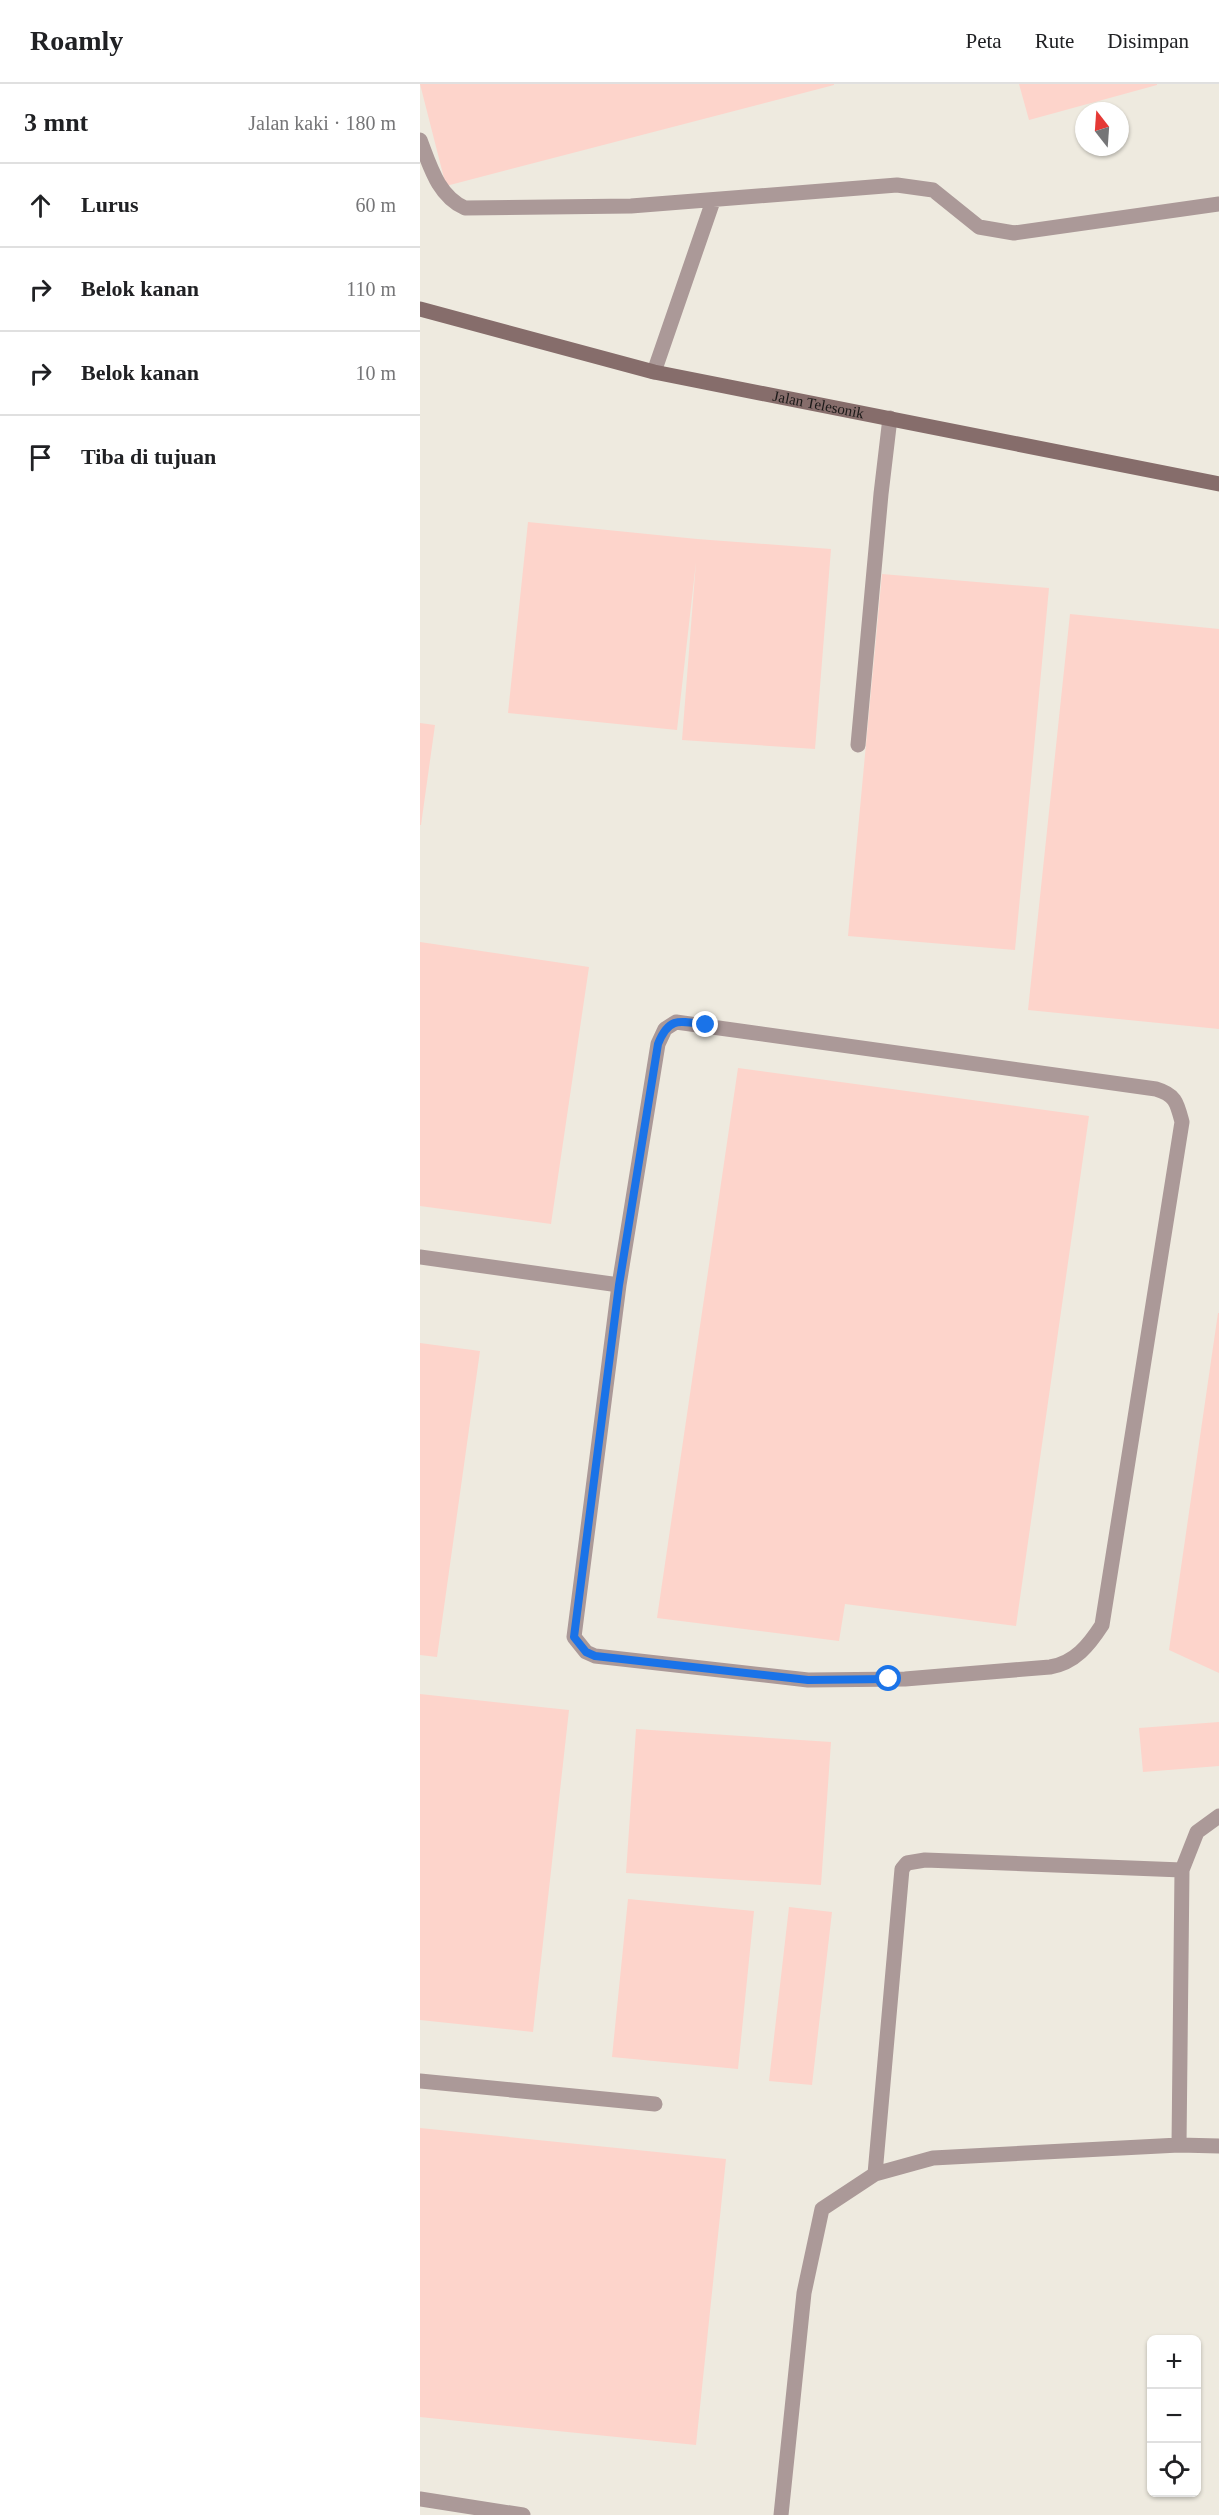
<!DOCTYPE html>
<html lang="id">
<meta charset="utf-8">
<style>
:root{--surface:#fff;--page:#f2f2f2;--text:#202124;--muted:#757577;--line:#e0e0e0}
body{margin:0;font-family:"Times New Roman",serif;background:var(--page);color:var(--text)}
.controls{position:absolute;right:18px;bottom:18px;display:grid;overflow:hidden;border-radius:9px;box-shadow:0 2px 4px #0004}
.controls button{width:54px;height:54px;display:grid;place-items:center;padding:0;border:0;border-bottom:2px solid var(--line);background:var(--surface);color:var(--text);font:30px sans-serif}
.compass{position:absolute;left:655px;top:18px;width:54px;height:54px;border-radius:50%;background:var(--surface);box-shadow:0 2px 4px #0004;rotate:343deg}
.stop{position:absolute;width:18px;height:18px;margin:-14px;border:4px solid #1a73e8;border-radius:50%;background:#fff}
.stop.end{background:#1a73e8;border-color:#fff;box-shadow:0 2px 6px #0008}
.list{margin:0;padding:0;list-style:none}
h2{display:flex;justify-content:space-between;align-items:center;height:78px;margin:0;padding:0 24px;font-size:26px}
h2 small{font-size:20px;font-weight:400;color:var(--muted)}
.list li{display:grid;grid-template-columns:39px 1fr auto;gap:18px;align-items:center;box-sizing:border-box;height:84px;padding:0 24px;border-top:2px solid var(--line)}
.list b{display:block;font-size:22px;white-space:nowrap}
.list em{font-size:20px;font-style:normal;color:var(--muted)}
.icon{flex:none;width:33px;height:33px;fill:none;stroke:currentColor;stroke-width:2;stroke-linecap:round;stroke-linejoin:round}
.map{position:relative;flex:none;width:799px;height:2431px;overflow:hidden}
header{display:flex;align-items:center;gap:36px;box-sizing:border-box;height:84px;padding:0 30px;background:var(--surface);border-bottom:2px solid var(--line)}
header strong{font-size:28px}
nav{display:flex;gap:33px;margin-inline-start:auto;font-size:21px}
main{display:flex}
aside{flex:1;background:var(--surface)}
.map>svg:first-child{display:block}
</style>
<header>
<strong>Roamly</strong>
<nav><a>Peta</a><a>Rute</a><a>Disimpan</a></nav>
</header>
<main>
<aside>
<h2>3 mnt<small>Jalan kaki · 180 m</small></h2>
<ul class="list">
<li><svg class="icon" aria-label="ahead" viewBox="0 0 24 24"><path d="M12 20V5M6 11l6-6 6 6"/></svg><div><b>Lurus</b></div><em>60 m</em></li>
<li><svg class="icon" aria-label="right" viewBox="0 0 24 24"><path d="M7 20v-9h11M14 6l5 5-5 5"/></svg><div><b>Belok kanan</b></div><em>110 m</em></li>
<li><svg class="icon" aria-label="right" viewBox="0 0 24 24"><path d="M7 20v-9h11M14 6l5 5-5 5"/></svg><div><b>Belok kanan</b></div><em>10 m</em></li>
<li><svg class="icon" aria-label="arrive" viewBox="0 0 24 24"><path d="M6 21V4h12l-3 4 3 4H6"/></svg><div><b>Tiba di tujuan</b></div></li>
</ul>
</aside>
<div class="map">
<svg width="799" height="2431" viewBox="0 0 799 2431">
<rect width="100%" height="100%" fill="#f7f6f1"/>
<path fill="#eeeadf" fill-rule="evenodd" d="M0 0H799V2431H0ZM664 27H700V63H664ZM732 2256H776V2408H732Z"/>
<path fill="#fdd4cb" d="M0 0H414V1L26 102Z
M599 0H737V1L609 36Z
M108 438 277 455 411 465 395 665 262 656 276 478 257 646 88 629Z
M462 490 629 504 595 866 428 852Z
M650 530 799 545V945L608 926Z
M0 639 15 641 1 741H0Z
M0 858 169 883 131 1140 0 1122Z
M318 984 669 1032 596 1542 425 1520 419 1557 237 1534Z
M798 1229H799V1589L749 1566Z
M0 1259 60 1267 17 1573 0 1571Z
M0 1610 149 1626 113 1948 0 1936Z
M799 1638V1682L723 1688 719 1644Z
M216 1645 411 1658 401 1801 206 1789Z
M208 1815 334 1827 318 1985 192 1973Z
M369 1823 412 1828 392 2001 349 1997Z
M0 2044 306 2075 276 2361 0 2333Z"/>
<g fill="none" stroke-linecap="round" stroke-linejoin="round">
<path stroke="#ab9998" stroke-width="15" d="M0 56C10 82 18 112 45 124L211 122 477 101 513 106 559 143 594 149 799 120
M234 288 293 117
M438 661 461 410 470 334
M0 1173 199 1201 238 960 245 945 256 938 736 1005C756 1011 757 1019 762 1038L682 1541C669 1561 655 1579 630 1583L485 1595 388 1596 175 1572 166 1568 154 1553 199 1201
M0 1997 235 2020
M759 2061 762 1786 777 1748 799 1732
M455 2090 513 2074 759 2061 799 2062
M0 2415 103 2431
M361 2431 384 2209 402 2125 455 2090 482 1785 487 1779 505 1776 762 1786"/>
<path stroke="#866d6b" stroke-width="15" id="s1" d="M0 225 234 288 799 400"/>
</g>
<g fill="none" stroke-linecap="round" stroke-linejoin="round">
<path stroke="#1a73e8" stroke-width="8" d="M286 941C260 937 249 932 238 960L199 1201 154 1553 166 1568 175 1572 388 1596 469 1595"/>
</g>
<g text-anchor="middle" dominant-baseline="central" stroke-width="4.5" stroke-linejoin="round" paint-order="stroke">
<g font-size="15" fill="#1a1918" stroke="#f7f6f1">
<text stroke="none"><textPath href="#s1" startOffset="410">Jalan Telesonik</textPath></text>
</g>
</g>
</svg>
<div class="controls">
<button>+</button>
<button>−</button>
<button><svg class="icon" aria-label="locate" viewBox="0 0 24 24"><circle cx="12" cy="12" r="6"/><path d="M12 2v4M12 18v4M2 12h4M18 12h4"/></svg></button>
</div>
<svg class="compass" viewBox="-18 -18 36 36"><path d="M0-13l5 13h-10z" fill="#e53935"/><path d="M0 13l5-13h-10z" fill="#757577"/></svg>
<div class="stop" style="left:469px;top:1595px"></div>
<div class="stop end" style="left:286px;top:941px"></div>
</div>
</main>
